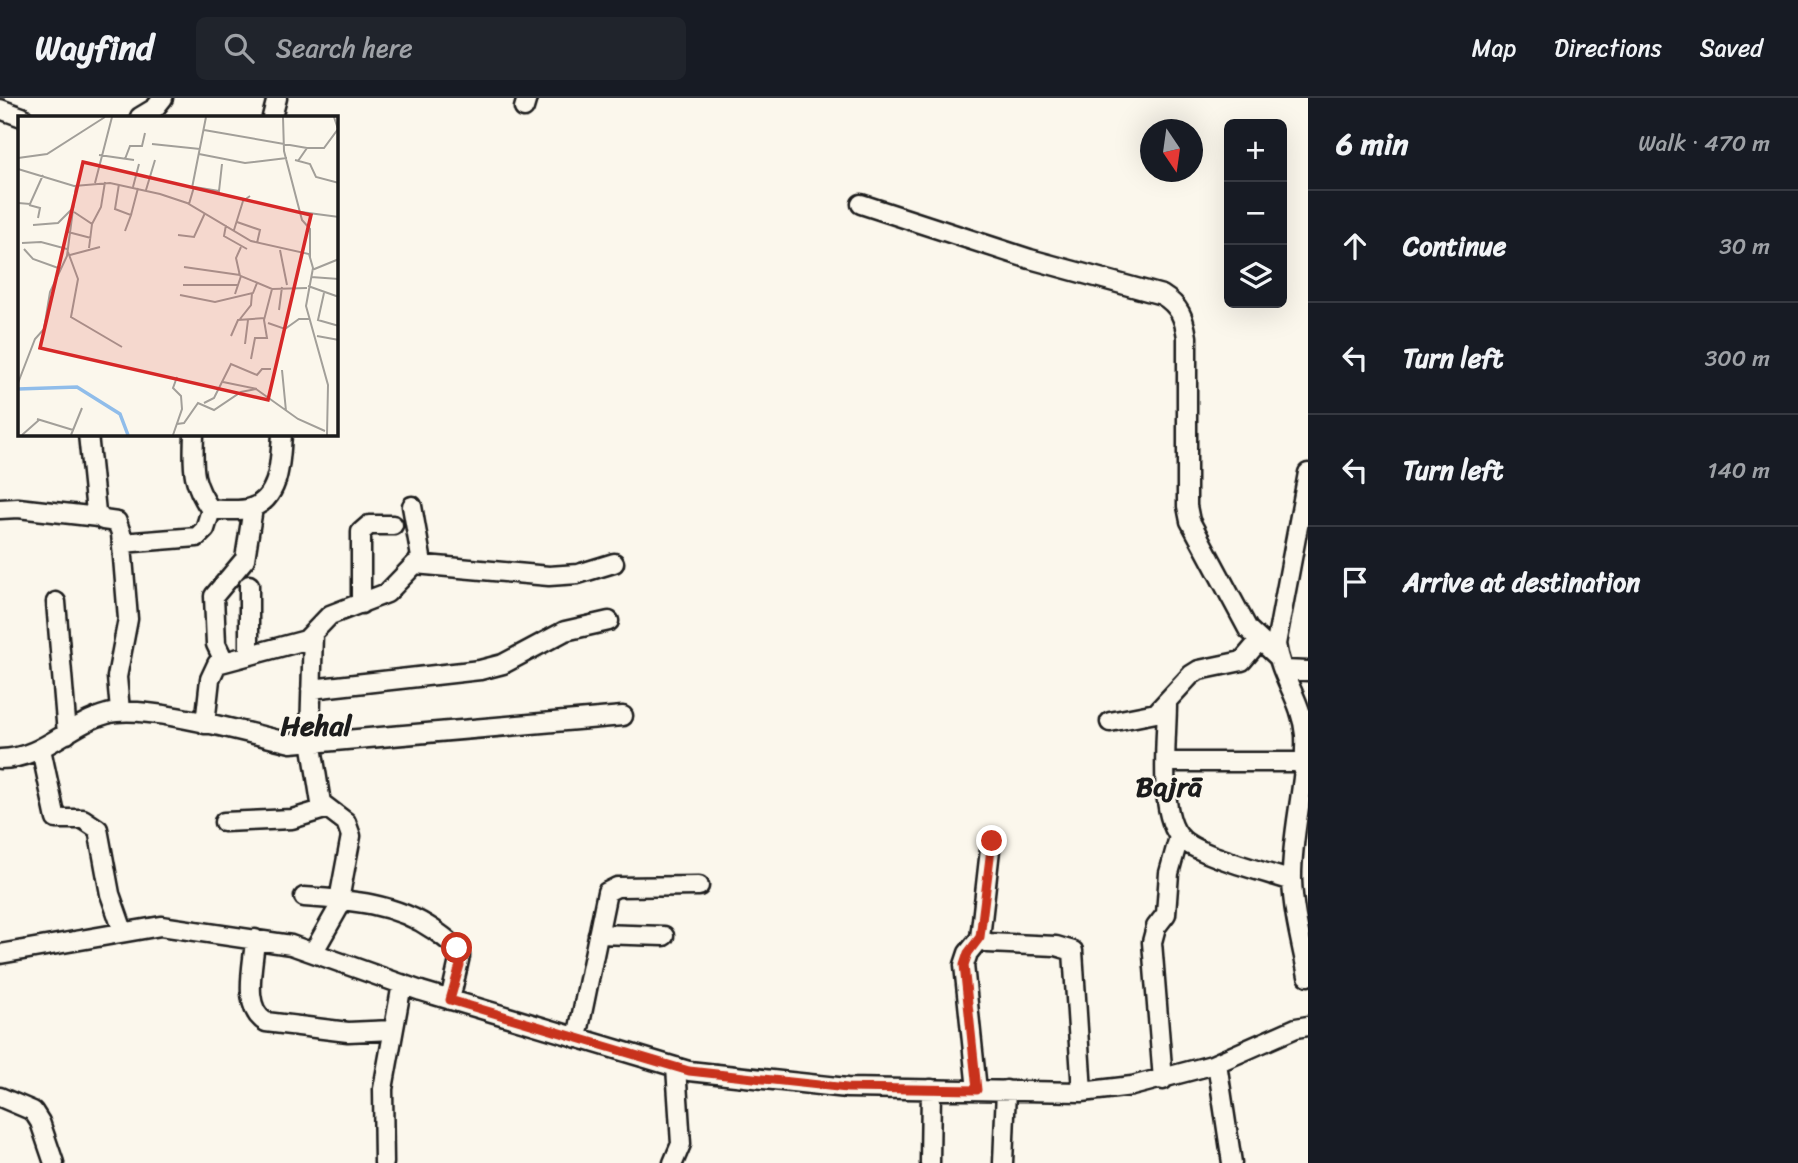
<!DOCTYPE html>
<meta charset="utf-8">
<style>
:root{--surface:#171b24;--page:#20242c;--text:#f1f3f6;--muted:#9ea1a6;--line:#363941}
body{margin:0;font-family:Sriracha,sans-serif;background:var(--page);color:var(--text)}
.controls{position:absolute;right:21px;top:21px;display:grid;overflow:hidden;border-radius:10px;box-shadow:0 7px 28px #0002}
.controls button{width:63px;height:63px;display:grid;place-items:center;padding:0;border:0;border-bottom:2px solid var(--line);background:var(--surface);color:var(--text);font:35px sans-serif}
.compass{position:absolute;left:1140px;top:21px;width:63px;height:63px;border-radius:50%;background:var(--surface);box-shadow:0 7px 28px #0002;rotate:167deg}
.stop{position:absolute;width:21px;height:21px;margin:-16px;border:5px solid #c8321e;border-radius:50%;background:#fff}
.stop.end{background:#c8321e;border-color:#fff;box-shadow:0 2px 7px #0008}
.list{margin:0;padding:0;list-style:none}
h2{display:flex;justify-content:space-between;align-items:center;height:91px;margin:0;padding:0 28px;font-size:30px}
h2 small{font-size:23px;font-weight:400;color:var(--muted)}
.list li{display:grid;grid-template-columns:46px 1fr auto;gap:21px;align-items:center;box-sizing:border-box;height:112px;padding:0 28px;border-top:2px solid var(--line)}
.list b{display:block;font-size:26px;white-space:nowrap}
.list em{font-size:23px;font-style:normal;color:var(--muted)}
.icon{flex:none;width:38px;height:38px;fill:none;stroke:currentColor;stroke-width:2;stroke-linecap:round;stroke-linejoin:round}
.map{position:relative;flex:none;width:1308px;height:1065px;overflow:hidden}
header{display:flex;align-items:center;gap:42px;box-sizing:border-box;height:98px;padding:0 35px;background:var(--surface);border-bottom:2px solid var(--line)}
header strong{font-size:33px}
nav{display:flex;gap:38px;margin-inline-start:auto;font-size:24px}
.search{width:490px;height:63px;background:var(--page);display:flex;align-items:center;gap:18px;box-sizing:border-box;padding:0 24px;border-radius:10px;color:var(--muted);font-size:26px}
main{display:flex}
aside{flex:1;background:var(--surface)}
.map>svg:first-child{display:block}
</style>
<header>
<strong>Wayfind</strong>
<div class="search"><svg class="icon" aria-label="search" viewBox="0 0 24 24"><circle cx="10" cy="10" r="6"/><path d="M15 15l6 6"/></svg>Search here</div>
<nav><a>Map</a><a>Directions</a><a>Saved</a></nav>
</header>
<main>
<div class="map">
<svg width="1308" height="1065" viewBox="0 0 1308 1065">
<rect width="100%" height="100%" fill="#fbf7ec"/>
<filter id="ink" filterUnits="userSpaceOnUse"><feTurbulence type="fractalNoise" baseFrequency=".0143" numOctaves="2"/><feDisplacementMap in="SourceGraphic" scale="14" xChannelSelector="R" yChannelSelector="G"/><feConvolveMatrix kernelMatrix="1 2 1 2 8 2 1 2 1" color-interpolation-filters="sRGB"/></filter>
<g filter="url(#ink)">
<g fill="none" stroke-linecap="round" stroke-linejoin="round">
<defs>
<path id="minor" d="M524 10 527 0
M0 11 22 19
M140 19 155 10 163 0
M272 19 277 0
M861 106 1030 161 1162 197C1180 208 1184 220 1187 239V408L1190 423 1248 531 1277 558
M88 336 96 414 103 422 117 424 121 435 128 521 117 579 120 613
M194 336C193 370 191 383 211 412
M1308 375 1276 546C1280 579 1302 602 1305 637 1307 686 1291 734 1292 782 1293 815 1302 847 1308 878
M412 408 422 465
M0 411 18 410 98 419
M122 445 197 439 205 431 211 412C224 411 239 414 251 410 281 400 280 362 282 336
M56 504 67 636
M361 506V434L369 427H393
M249 557V487
M224 563 216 546 214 498 245 461 253 410
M1284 572 1308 573
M311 591 480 572 503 566 565 533 609 523
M1167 606C1167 638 1157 719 1182 741 1200 758 1266 774 1292 783
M1110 624 1156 615 1191 577 1199 572 1242 563 1259 543
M205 626 210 581 217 566 306 542 330 517 387 495 415 466 549 478 578 476 614 465
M310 636 321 705 346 724 351 738 339 802
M311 645 623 618
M41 651 56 721H83L98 731 110 796 123 833
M0 661C42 661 69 626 107 616 143 605 251 636 291 645L302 644 310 634 313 536
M1167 664H1304
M224 724 292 721 325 711
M991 743 980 840 988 845 1056 848 1073 853 1082 994
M304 799C351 802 395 805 434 832 445 840 455 846 460 858L450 902
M598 836 664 838
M255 841C254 866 241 910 266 924L348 934 393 932
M314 853 343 802
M0 856 161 828 291 847 421 893 689 973 847 990 1082 994 1132 988 1212 967 1296 930 1308 928
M577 940 607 794 617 789 699 788
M1217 965 1232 1065
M1163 982 1152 844 1156 829 1166 816 1169 775 1179 739
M977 992 964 867 968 855 980 840
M0 999 33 1013 40 1024 54 1065
M384 1065 383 991 402 886
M673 1065 681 1046 676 969
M930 1065 931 991
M1003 1065 1006 992"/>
</defs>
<use href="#minor" stroke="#1c1c1c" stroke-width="23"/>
<use href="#minor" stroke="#fbf7ec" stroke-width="18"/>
</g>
</g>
<g fill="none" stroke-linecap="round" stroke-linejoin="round" filter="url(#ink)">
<path stroke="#c8321e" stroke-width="9" d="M457 850 460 867 450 902 689 973 847 990 977 992 964 867 968 855 980 839 992 743"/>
</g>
<g text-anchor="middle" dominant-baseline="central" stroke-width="5" stroke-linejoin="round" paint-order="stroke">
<g font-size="28" font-weight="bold" fill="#1c1c1c" stroke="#fbf7ec">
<text x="316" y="627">Hehal</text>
<text x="1169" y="688">Bajrā</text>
</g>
</g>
<g transform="translate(18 18)">
<rect width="320" height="320" fill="#fbf7ec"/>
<path fill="none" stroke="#90bdea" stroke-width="3.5" d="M0 273 59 271 102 298 110 319"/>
<path fill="none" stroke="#a29f99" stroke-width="2" d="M265 1 266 35 284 104 292 113V141M186 14 289 32M134 28 182 33M181 38 227 47 269 42M81 39 116 44M0 42 29 38 87 1M107 43 112 30H124L127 17M277 44 292 48 298 61 321 67M280 45 289 32H306L320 13 316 1M0 53 56 70 92 67 142 78 169 87 233 125 291 138 295 152 288 190 310 269 309 319M77 67 94 1M101 68 97 93 113 99 107 115M115 71 121 48M174 72 188 1M128 74 137 44M0 87 12 88 25 59M171 88 176 71 201 75 204 48M11 89 22 92 20 102M56 96 74 108 71 132M283 96 321 101M113 99 120 72M219 106 242 114 239 127M74 108 83 91 87 66M15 109 40 107 56 91M208 109 206 120 229 133M216 114 225 85 232 80M50 116 73 122M160 119 176 121 187 97M4 127 23 126 49 133M6 133 15 143 43 153M262 134 269 169M50 136 60 163 53 201 104 231M52 139 82 131M166 151 222 159M294 154 321 143M222 160 218 142 223 131M293 161 321 163M165 169H220M290 170 321 181M306 177 300 204 321 210M217 178 223 160 254 173 289 172M162 179 197 186 235 177 239 167M261 194 264 171M222 203 233 189 234 177M250 207 267 213 281 203H291M213 220 220 204 247 202M299 220 321 224M227 228 230 204M233 243 237 222H249L246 204 254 173M264 254 268 295M205 266 239 273M0 267 17 223 26 213 32 176 49 140 58 70M186 287 196 282 213 248 239 259 244 253H253M19 303 55 314M159 308 166 307 180 287 196 294 223 276 238 273 280 303 307 315M4 319 21 304M53 319 64 292M155 319 164 293 163 280 155 272 159 261"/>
<path fill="#d62828" fill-opacity="0.15" stroke="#d62828" stroke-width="3.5" d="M65 46 293 99 250 284 22 232Z"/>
<rect width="320" height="320" fill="none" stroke="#1c1c1c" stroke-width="3.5"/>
</g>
</svg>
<div class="controls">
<button>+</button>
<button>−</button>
<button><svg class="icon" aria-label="layers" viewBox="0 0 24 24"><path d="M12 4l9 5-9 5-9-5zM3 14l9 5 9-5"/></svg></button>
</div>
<svg class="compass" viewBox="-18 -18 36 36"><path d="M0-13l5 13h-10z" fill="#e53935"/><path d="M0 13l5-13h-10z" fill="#9ea1a6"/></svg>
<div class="stop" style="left:457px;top:850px"></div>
<div class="stop end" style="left:992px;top:743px"></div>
</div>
<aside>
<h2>6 min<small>Walk · 470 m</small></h2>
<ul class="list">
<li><svg class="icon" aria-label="ahead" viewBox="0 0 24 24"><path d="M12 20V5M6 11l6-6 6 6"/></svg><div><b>Continue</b></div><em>30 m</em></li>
<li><svg class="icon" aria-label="left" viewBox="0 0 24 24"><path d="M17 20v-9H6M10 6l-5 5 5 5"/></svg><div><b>Turn left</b></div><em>300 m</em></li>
<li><svg class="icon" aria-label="left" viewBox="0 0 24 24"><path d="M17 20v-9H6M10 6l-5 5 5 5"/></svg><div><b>Turn left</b></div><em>140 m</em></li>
<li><svg class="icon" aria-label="arrive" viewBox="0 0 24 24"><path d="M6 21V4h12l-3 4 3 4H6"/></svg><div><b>Arrive at destination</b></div></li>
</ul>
</aside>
</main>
